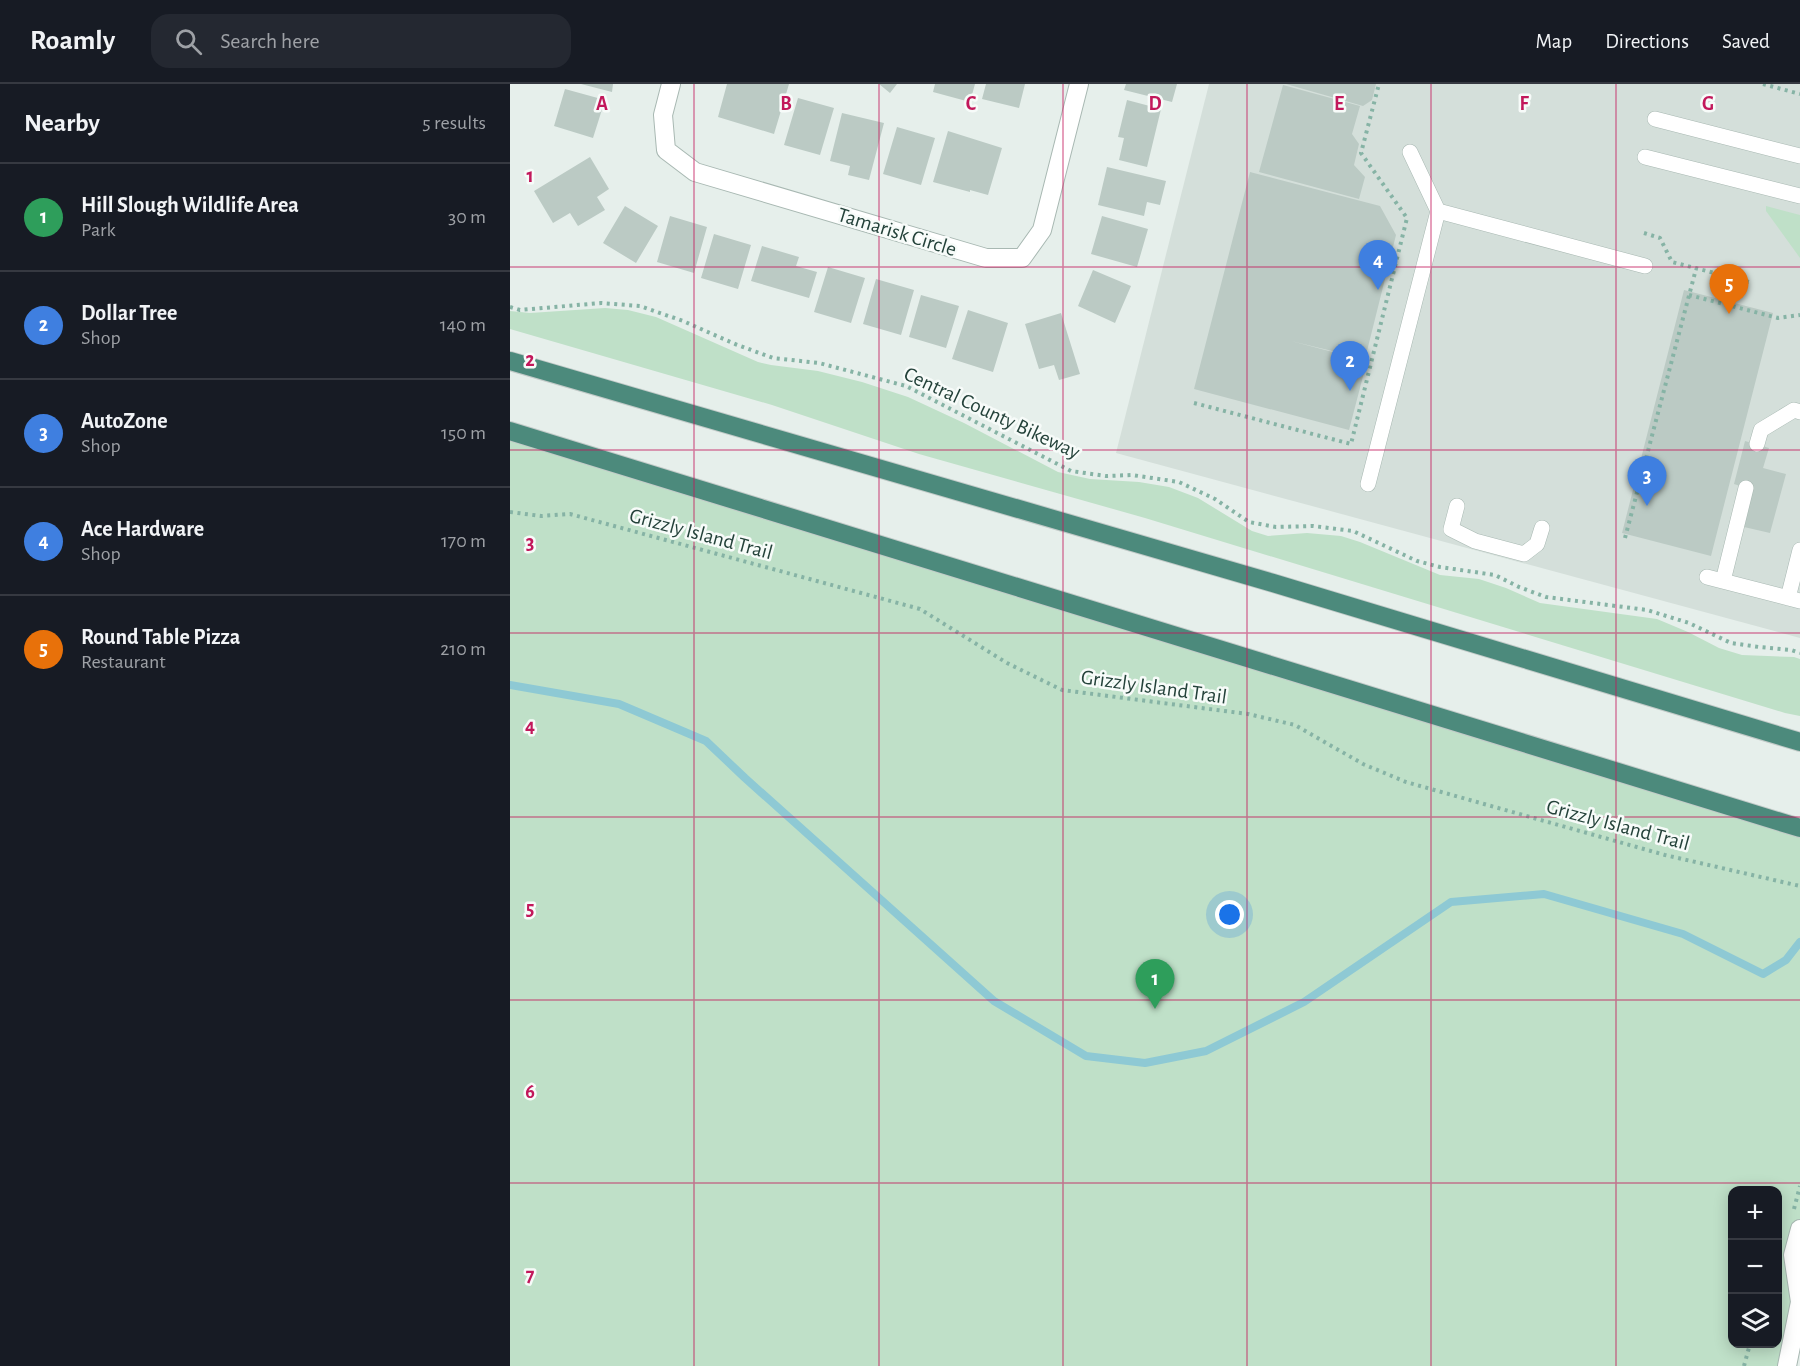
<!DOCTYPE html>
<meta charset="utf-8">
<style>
:root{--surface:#171b24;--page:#242831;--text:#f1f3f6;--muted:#9ea1a6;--line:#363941;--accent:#8c9099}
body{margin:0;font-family:"Alegreya Sans",sans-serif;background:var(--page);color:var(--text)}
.controls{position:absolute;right:18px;bottom:18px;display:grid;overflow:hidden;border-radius:12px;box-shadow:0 3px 15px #0003}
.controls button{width:54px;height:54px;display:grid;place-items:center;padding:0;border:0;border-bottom:2px solid var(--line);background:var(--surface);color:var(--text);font:30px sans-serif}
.you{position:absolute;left:720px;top:831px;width:21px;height:21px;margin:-15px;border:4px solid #fff;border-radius:50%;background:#1a73e8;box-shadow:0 0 0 9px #1a73e833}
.badge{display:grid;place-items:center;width:39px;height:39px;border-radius:50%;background:var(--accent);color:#fff;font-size:20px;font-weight:700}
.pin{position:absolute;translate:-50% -50px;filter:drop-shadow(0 2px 3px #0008)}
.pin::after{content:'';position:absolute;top:32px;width:21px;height:18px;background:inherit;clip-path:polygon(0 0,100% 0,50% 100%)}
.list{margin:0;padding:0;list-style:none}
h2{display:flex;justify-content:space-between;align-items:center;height:78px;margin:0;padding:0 24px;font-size:26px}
h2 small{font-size:20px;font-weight:400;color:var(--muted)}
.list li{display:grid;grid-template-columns:39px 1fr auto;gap:18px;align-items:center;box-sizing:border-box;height:108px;padding:0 24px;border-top:2px solid var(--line)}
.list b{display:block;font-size:22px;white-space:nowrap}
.list p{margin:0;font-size:20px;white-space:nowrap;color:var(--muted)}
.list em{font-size:20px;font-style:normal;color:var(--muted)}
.icon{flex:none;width:33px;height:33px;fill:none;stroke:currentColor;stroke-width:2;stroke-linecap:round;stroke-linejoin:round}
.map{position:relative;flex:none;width:1290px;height:1282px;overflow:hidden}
header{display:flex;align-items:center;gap:36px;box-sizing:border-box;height:84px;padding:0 30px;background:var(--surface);border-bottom:2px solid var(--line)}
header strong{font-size:28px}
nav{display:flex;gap:33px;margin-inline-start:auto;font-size:21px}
.search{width:420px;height:54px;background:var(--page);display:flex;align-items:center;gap:15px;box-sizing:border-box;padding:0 21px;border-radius:18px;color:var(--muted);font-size:22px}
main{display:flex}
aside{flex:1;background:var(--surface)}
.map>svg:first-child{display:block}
</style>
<header>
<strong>Roamly</strong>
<div class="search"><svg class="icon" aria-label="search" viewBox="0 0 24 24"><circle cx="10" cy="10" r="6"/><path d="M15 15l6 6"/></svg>Search here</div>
<nav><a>Map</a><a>Directions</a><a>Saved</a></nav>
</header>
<main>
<aside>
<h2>Nearby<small>5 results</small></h2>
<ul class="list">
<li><span class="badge" style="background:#2e9e5b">1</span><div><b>Hill Slough Wildlife Area</b><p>Park</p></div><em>30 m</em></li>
<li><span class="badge" style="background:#3f7fe0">2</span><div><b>Dollar Tree</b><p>Shop</p></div><em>140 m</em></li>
<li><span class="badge" style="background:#3f7fe0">3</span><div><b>AutoZone</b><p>Shop</p></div><em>150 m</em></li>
<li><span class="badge" style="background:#3f7fe0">4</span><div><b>Ace Hardware</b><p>Shop</p></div><em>170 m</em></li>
<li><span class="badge" style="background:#e8710a">5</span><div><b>Round Table Pizza</b><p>Restaurant</p></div><em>210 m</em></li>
</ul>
</aside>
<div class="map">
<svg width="1290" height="1282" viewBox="0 0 1290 1282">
<rect width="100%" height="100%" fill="#e6efeb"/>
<path fill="#d4dfda" d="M699 0H1290V554L606 369Z"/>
<path fill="#bfe0c8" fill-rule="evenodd" d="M1256 122 1290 131V174L1256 127Z
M95 224 118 226 146 233 248 278 261 281 308 287 352 298 398 313 454 339 548 388 580 395 629 398 659 403 688 414 742 447 758 452 797 449 831 452 850 458 930 491 969 495 996 504 1030 519 1147 535 1178 548 1209 564 1232 571 1284 573 1290 575V632L1275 629 635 434 409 370 262 321 0 245V227L20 229Z
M0 347 1290 744V1218L1275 1282H0ZM1222 1106H1268V1260H1222Z"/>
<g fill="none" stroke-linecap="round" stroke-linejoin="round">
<path stroke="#8ec9d4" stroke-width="8" d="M0 601 109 620 196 657 235 694 484 917 576 972 635 979 696 967 794 918 941 818 1034 810 1173 850 1253 890 1276 876 1290 858"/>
</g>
<path fill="#bbcac4" d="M71 0H103L102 8Z
M217 0H279L264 50 208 33Z
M369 0H387L380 9Z
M425 0H465L460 18 423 8Z
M476 0H515L509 24 472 15Z
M616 0H667L662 18 614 6Z
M776 0H866L862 16 853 22Z
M773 1 850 22 842 50 849 60 844 81 855 93 849 115 749 88Z
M55 5 95 16 83 54 44 42Z
M288 14 324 24 310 71 274 61Z
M617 16 651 25 637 83 609 76 614 54 608 53Z
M332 29 374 39 359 96 338 91 340 82 320 77Z
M387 43 425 54 411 101 373 90Z
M438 47 492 64 478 111 460 106V108L423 98Z
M80 73 99 105 87 113 95 126 68 142 60 129 43 139 24 107Z
M597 83 656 97 650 121 637 118 634 132 588 121Z
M740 88 870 122 886 151 855 275 781 257 857 277 839 346 684 305Z
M115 122 148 142 126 179 93 159Z
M160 132 197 143 184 189 147 178Z
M592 132 638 145 627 183 581 170Z
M204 150 241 161 228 205 191 194Z
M252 162 289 173 286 182 307 188 299 214 241 197Z
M318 183 355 194 341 239 304 228Z
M583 186 621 202 605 239 568 222Z
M366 195 404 206 391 251 353 240Z
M1174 206 1263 229 1201 472 1112 449Z
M411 211 449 222 436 264 399 253Z
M458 226 498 239 483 288 442 275Z
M551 229 570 290 549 296 544 281 529 285 515 240Z
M1235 357 1259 364 1253 384 1276 390 1260 449 1234 443 1243 406 1224 400Z"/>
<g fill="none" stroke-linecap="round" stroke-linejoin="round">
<defs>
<path id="service" d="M1145 35 1290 72
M900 68 928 127 1135 182
M1135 73 1290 112
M1247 360 1251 346 1284 326 1290 328
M858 400 928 127
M947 422 941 445 965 457 1014 470 1027 460 1032 444
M1197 493 1290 517
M1213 497 1236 404
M1278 514 1290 466"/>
<path id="minor" d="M161 0 153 31 156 66 185 88 476 174H512L532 146 569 0"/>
<path id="tertiary" d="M1277 1282 1290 1218 1283 1171 1290 1145"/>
<path id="trunk" d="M0 277 763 499 1290 658
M0 347 1290 744"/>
</defs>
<use href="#service" stroke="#a8b8b2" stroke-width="16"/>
<use href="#minor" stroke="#a8b8b2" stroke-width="20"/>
<use href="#tertiary" stroke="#a8b8b2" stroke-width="20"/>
<use href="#trunk" stroke="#c2cac8" stroke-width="20"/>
<path stroke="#86b3a5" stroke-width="4" stroke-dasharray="3 4.5" stroke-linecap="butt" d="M1253 0 1290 10
M1134 149 1150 154 1162 178 1239 198
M1179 211 1268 234 1290 231
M0 223 10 226 91 219 130 222 173 237 225 260 263 274 309 279 396 302 561 387 596 392 622 391 669 398 705 415 739 438 766 443 803 442 843 447 907 477 930 483 985 491 1009 503 1036 513 1137 526 1179 539 1221 559 1249 563 1281 566 1290 569
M684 319 841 360 897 134 851 69 869 0
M0 428 31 432 60 430 410 525 497 579 552 606 738 630 785 641 853 680 896 698 1155 771 1290 802
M1115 454 1186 185
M1284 1125 1290 1102
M1234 1282 1240 1260"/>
<use href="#service" stroke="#fff" stroke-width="15"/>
<use href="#minor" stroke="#fff" stroke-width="18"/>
<use href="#tertiary" stroke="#fff" stroke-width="18"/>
<use href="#trunk" stroke="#4c8a7c" stroke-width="18"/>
</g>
<path fill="none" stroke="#c2185b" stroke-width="1.5" stroke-opacity="0.55" d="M184 0V1282M369 0V1282M553 0V1282M737 0V1282M921 0V1282M1106 0V1282M0 183H1290M0 366H1290M0 549H1290M0 733H1290M0 916H1290M0 1099H1290"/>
<g text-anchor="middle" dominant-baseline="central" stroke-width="5" stroke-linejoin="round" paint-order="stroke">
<g font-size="21" fill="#24423a" stroke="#f7fbf9">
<text transform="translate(387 148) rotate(17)">Tamarisk Circle</text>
<text transform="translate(482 329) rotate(25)">Central County Bikeway</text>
<text transform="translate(191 450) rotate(15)">Grizzly Island Trail</text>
<text transform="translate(644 603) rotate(8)">Grizzly Island Trail</text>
<text transform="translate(1108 741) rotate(15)">Grizzly Island Trail</text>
</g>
</g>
<g font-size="20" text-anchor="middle" font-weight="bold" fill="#c2185b" stroke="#f7fbf9" stroke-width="5" stroke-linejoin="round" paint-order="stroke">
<text x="92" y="26">A</text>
<text x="276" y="26">B</text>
<text x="461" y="26">C</text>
<text x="645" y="26">D</text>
<text x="829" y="26">E</text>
<text x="1014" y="26">F</text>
<text x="1198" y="26">G</text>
<text x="20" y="98">1</text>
<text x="20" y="282">2</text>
<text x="20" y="465">3</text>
<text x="20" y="648">4</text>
<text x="20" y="831">5</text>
<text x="20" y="1014">6</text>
<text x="20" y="1197">7</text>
</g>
</svg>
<div class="controls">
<button>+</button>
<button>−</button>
<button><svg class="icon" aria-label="layers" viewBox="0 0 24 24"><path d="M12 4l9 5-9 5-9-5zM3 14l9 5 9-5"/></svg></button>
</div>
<div class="you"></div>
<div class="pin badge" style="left:645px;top:925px;background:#2e9e5b">1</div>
<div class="pin badge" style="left:840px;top:307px;background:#3f7fe0">2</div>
<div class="pin badge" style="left:1137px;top:422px;background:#3f7fe0">3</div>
<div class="pin badge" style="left:868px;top:206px;background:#3f7fe0">4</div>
<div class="pin badge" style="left:1219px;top:230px;background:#e8710a">5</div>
</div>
</main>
